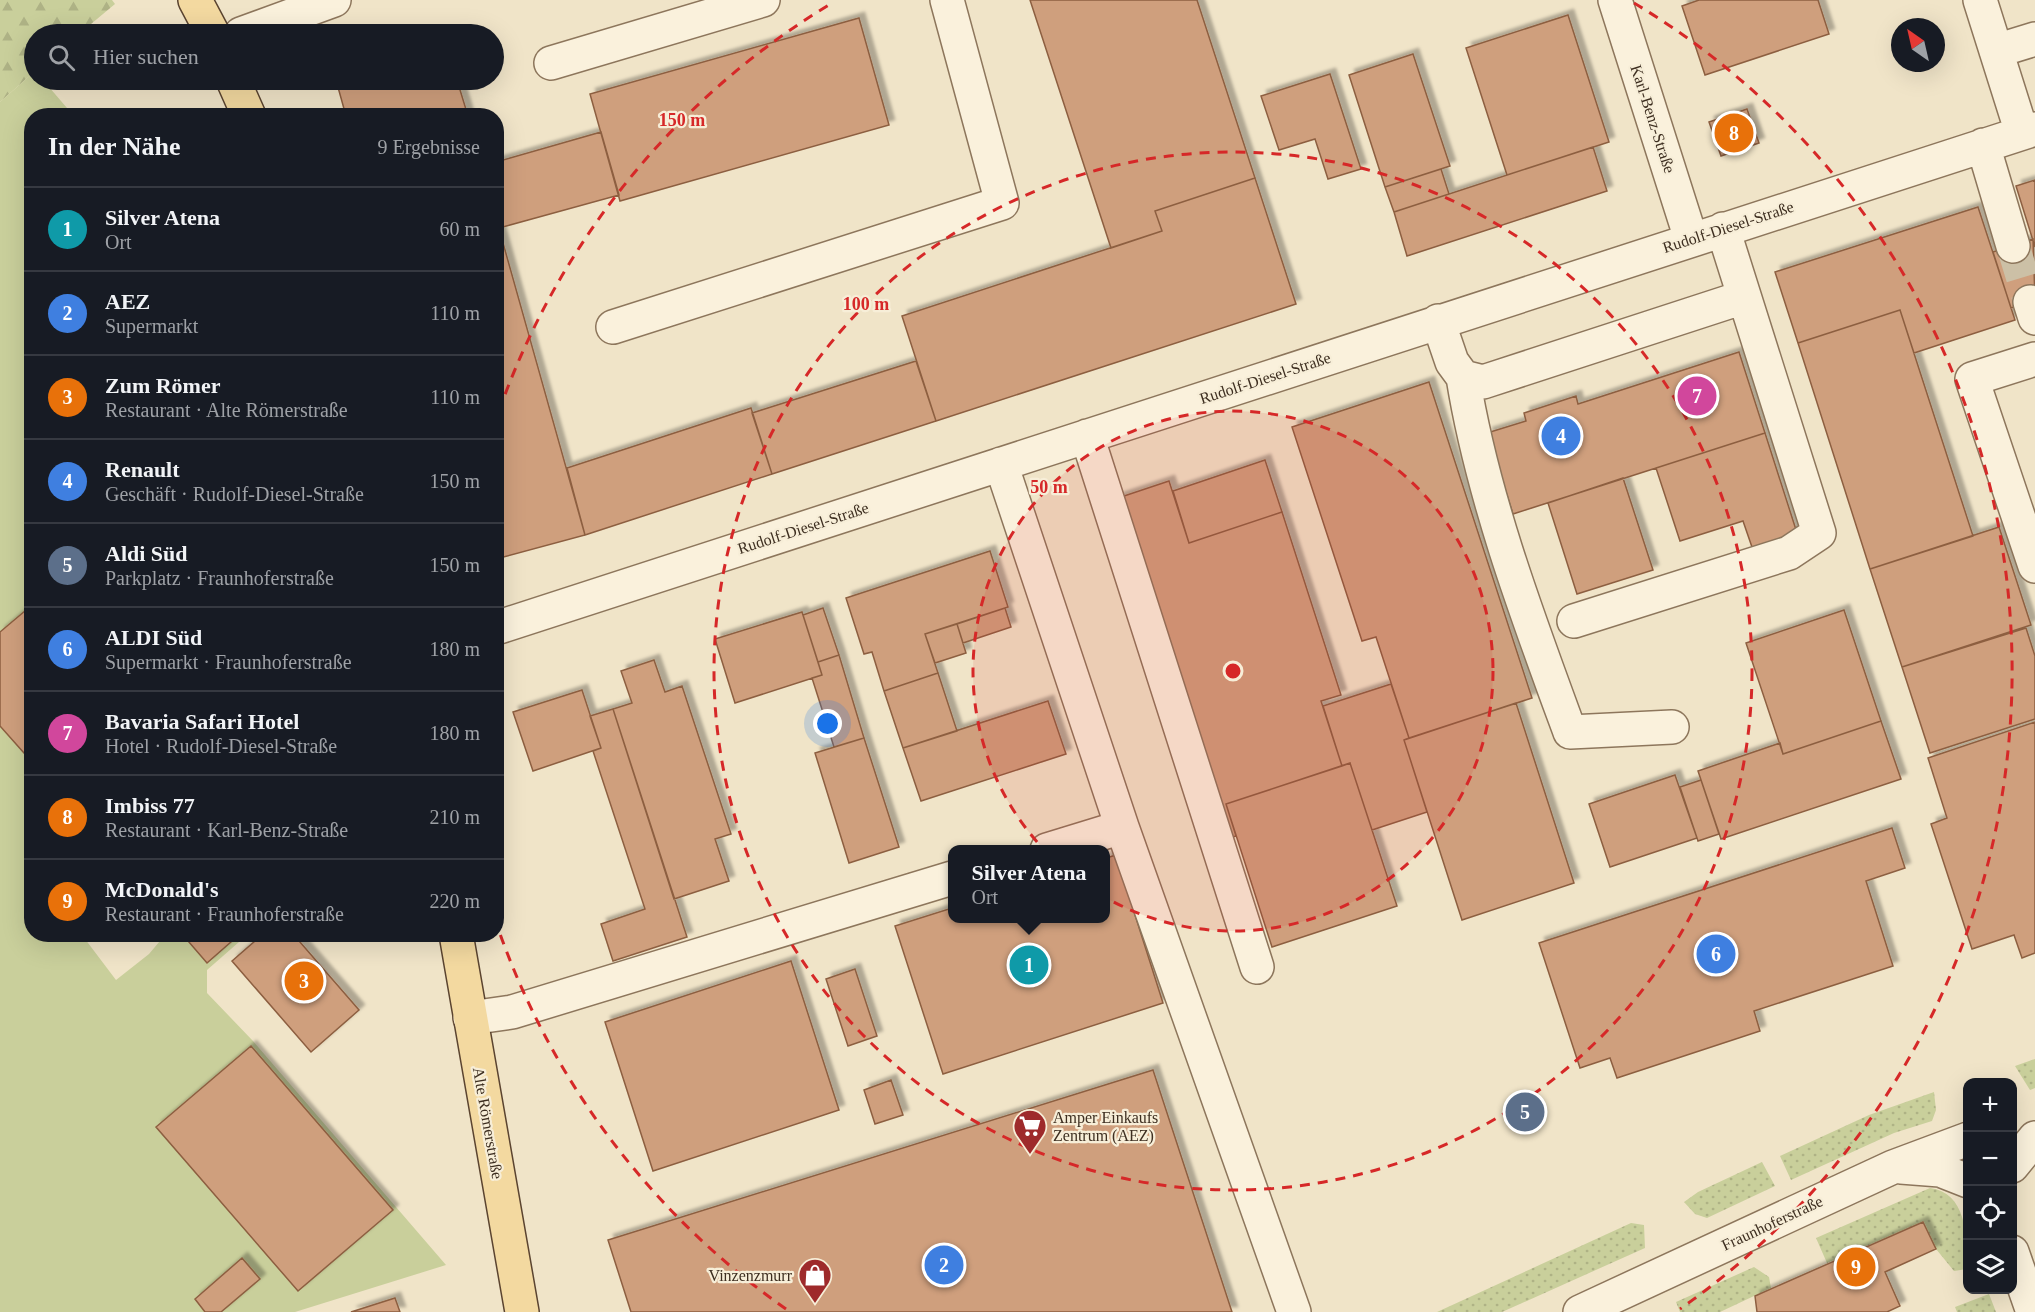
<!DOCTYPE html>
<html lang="de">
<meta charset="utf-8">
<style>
:root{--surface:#171b24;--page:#242831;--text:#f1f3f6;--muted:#9ea1a6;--line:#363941;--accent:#0f766e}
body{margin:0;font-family:Georgia,serif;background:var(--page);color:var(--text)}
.controls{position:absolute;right:18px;bottom:18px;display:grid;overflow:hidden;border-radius:12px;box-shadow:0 6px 24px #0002}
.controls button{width:54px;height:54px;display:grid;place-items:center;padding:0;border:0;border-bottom:2px solid var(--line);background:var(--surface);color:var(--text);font:30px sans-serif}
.compass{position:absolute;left:1891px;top:18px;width:54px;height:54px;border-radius:50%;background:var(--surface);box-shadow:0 6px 24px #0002;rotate:326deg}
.you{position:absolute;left:828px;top:724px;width:21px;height:21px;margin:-15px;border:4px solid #fff;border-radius:50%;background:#1a73e8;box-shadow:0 0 0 9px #1a73e833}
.badge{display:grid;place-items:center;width:39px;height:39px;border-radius:50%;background:var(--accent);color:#fff;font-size:20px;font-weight:700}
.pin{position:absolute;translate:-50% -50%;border:3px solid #fff;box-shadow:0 2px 6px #0006}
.popup{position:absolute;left:948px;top:845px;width:162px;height:78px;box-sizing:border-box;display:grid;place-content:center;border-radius:12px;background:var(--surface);filter:drop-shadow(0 2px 4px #0005);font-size:20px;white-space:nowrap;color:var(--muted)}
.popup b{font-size:22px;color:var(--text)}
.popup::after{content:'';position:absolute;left:50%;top:100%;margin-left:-12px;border:12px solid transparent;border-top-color:var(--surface)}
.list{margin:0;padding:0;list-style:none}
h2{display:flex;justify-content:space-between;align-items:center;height:78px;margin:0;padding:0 24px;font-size:26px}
h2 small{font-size:20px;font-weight:400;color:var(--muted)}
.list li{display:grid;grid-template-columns:39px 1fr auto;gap:18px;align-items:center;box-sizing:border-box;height:84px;padding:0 24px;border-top:2px solid var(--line)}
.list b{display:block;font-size:22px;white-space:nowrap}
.list p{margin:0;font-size:20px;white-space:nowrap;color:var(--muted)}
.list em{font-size:20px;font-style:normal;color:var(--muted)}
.icon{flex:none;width:33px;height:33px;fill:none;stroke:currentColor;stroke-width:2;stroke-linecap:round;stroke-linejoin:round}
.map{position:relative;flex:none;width:2035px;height:1312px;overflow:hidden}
.search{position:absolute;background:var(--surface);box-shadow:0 6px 24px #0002;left:24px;top:24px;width:480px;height:66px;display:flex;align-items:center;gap:15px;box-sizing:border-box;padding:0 21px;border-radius:33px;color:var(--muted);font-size:22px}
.panel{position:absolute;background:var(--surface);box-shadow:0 6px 24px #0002;left:24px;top:108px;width:480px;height:834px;border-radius:24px}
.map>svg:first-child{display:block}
</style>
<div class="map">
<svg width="2035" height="1312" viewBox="0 0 2035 1312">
<defs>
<pattern id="green-dots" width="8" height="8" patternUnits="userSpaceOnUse" patternTransform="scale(1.5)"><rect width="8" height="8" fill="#c9cf9b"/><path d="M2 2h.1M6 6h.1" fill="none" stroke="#aeb285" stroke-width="1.8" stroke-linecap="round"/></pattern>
<pattern id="forest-firs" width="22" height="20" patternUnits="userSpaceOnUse" patternTransform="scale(1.5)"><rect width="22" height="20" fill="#c9cf9b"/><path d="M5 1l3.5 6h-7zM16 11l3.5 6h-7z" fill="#aeb285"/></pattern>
<filter id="shadow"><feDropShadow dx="5.5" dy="-5.5" stdDeviation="1.5" flood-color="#0004"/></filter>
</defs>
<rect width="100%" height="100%" fill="#f0e4c8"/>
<path fill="url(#green-dots)" d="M2035 1059V1088L2030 1090 2015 1066Z
M1934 1092 1936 1110 1932 1121 1894 1133 1791 1180 1780 1156 1869 1115Z
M1762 1162 1775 1186 1707 1218 1695 1214 1684 1202 1698 1192Z
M1930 1188C1968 1193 1967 1239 1967 1269L1954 1271 1936 1249 1923 1222 1827 1263 1816 1238Z
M1631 1223 1644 1225 1645 1248 1502 1312H1437Z
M1754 1267 1769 1277 1771 1288 1720 1312H1680L1676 1302Z
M1989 1294 1996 1312H1957L1955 1307Z"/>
<path fill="url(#forest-firs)" d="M0 0H112L115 4 79 34H34V72L0 102Z"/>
<path fill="#c9cf9b" d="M34 72V80H43L73 115 32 116V858L27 861 31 868 32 934 82 935 116 980 149 954 165 935H247L207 970V993L253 1041 446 1265 295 1312H0V102Z"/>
<path fill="#cf9f7d" stroke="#8d5f41" stroke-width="1.5" filter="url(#shadow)" d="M1030 0H1197L1255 178 1155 211 1162 231 1111 248Z
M1699 0H1818L1829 34 1705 75 1682 6Z
M1568 15 1609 142 1507 175 1466 48Z
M859 18 889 125 620 201 590 94Z
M1413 54 1450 166 1385 187 1349 75Z
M1330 74 1361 169 1328 179 1315 139 1279 150 1261 96Z
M336 80H457L468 116H346Z
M1747 109 1759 143 1721 156 1709 122Z
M601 132 619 195 499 228 496 218V162Z
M1593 147 1607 191 1407 256 1394 212Z
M1441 169 1449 194 1394 212 1385 187Z
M1255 178 1296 304 936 421 902 316 1162 231 1155 211Z
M2035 180V247L2016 186Z
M1978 207 2015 320 1914 353 1900 310 1798 343 1775 272Z
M496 218 585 535 496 559Z
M2033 239 2035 300 2011 308 1993 252Z
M1900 310 1973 536 1870 569 1798 343Z
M1739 352 1765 433 1513 514 1487 433 1526 421 1524 413 1576 396 1578 404Z
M916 361 936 421 772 474 752 413Z
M1429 382 1532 698 1409 738 1376 637 1362 641 1292 427Z
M751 408 772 474 585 535 567 468Z
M1765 433 1798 536 1753 550 1743 521 1680 541 1656 468Z
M1265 460 1282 512 1189 543 1173 491Z
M1623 478 1653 570 1577 594 1548 503Z
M1169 481 1189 543 1282 512 1341 695 1321 701 1342 766 1226 804 1236 836 1229 838 1118 498Z
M1999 527 2031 625 1902 667 1870 569Z
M990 551 1008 607 925 634 938 673 884 691 872 652 864 654 846 598Z
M32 605V762L0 726V632Z
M823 608 839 655 818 662 803 615Z
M1005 608 1011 627 963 643 957 624Z
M1844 610 1881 721 1783 754 1746 643Z
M802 612 822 675 735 703 715 639Z
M957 624 966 653 935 663 925 634Z
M2026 628 2035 656V719L1930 753 1902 667Z
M839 655 864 738 834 747 812 678 822 675 818 662Z
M654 660 665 692 682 686 731 834 715 839 729 881 674 899 613 709 632 703 621 671Z
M938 673 957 731 903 748 884 691Z
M1391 684 1409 738 1404 740 1427 812 1372 830 1350 763 1342 766 1323 706Z
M582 690 601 748 533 771 513 712Z
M1048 701 1066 754 921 801 903 748Z
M1516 703 1574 883 1462 920 1404 740Z
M613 709 687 937 613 961 601 924 645 909 593 751 601 748 590 716Z
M1881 721 1901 779 1721 839 1698 771 1780 743 1783 754Z
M2035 722V953L2022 958 2014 935 1972 949 1931 824 1947 818 1928 758Z
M864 738 899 847 849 863 815 753Z
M1350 763 1397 906 1272 947 1226 804Z
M1675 775 1697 838 1610 867 1589 804Z
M1701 780 1719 834 1698 841 1680 787Z
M1892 828 1905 868 1866 881 1893 966 1754 1011 1760 1031 1617 1078 1610 1058 1580 1068 1539 943Z
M1116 855 1163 1003 943 1074 895 926 952 908V918H1106V858Z
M182 934H240L207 963Z
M263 934H293L359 1010 311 1052 232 961Z
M791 961 839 1110 653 1171 605 1022Z
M855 969 877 1036 848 1046 826 979Z
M251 1046 393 1210 298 1291 156 1127Z
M1153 1070 1232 1312H631L608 1240Z
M891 1080 903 1115 875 1124 864 1090Z
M1923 1222 1936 1249 1885 1272 1900 1306 1887 1312H1757L1755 1296Z
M242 1258 260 1279 221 1312H205L195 1299Z
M395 1298 400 1312H351Z"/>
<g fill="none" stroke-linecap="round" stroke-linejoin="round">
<path stroke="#ccc0a6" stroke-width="33" stroke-dasharray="33 16" stroke-linecap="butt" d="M2013 246 2030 302"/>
<defs>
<path id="minor" d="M1615 0 1691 239
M1980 0 2022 133
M241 34 334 0
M1996 51 2035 39
M551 63 763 0
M1983 145 2013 246
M2030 302 2035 318
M1438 321 1452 362 1463 377 1483 382 1744 297
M613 327 1002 203 947 0
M2035 359 1972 379 2035 566
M1463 377C1482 496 1528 618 1570 732L1672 727
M1087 436 1257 967
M1001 464 1122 827 1294 1312
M1574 621 1789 553 1819 533 1723 229
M496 628 2035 129
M1047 850 1122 827
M470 1018 512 1012 952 878
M2012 1166 2035 1138
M1901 1167 1940 1170 1968 1181
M2012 1252 2033 1312
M1580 1312 1893 1167 1968 1139"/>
<path id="major" d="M195 0 213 34
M233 80 249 116
M456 934 522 1312"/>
</defs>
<use href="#minor" stroke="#8d765c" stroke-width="36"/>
<use href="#major" stroke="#5b4430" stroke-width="36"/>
<use href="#minor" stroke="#faf1dc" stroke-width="33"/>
<use href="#major" stroke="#f3d9a0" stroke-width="33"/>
</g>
<circle cx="1233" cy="671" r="260" fill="#d62828" fill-opacity=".12"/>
<g fill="none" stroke="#d62828" stroke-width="3" stroke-dasharray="10 8">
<circle cx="1233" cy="671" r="260"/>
<circle cx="1233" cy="671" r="519"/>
<path d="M786 1309A779 779 0 0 1 499 931M499 411A779 779 0 0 1 832 3M1634 3A779 779 0 0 1 1680 1309"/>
</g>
<defs>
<symbol id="supermarket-pin" viewBox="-11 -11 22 30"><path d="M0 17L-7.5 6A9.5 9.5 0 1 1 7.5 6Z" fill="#9e2a2b" stroke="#f7eed8"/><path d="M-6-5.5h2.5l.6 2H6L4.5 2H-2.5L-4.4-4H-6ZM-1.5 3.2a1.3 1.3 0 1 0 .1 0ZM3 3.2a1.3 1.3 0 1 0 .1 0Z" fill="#fff"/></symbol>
<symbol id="shop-pin" viewBox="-11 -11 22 30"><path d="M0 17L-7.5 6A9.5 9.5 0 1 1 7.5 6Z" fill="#9e2a2b" stroke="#f7eed8"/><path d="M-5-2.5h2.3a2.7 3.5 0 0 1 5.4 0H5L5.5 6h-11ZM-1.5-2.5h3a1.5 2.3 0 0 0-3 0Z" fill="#fff"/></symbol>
</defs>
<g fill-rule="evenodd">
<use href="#supermarket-pin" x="1011" y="1107" width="38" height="52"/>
<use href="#shop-pin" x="796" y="1256" width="38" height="52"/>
</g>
<g text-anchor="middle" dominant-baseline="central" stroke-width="4.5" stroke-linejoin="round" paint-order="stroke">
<g font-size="16" fill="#3d2e20" stroke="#f7eed8">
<text transform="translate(1653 119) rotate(72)">Karl-Benz-Straße</text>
<text transform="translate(1728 227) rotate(-18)">Rudolf-Diesel-Straße</text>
<text transform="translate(1265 378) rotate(-18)">Rudolf-Diesel-Straße</text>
<text transform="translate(803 528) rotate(-18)">Rudolf-Diesel-Straße</text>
<text transform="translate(488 1123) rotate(80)">Alte Römerstraße</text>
<text transform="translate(1772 1223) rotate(-25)">Fraunhoferstraße</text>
</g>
<g font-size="16" fill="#3d2e20" stroke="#f7eed8" text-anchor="start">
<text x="1053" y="1117">Amper Einkaufs<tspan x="1053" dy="18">Zentrum (AEZ)</tspan></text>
<text x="792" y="1275" text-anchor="end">Vinzenzmurr</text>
</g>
</g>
<circle cx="1233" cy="671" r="9" fill="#d62828" stroke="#f7eed8" stroke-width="3"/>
<g font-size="18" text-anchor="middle" font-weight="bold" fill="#d62828" stroke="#f7eed8" stroke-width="4.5" stroke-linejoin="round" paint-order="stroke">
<text x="682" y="126">150 m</text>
<text x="866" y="310">100 m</text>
<text x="1049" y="493">50 m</text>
</g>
</svg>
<div class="controls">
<button>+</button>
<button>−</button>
<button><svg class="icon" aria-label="locate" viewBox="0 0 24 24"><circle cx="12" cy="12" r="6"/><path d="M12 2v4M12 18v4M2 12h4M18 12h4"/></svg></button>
<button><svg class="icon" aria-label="layers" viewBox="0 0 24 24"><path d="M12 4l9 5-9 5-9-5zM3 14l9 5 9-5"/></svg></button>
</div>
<svg class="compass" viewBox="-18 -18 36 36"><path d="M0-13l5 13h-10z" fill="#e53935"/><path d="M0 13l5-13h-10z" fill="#9ea1a6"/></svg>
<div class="you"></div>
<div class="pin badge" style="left:1029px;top:965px;background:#0f9aa8">1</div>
<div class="popup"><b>Silver Atena</b>Ort</div>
<div class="pin badge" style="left:944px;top:1265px;background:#3f7fe0">2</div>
<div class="pin badge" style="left:304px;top:981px;background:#e8710a">3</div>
<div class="pin badge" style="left:1561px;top:436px;background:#3f7fe0">4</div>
<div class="pin badge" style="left:1525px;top:1112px;background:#5c6f8a">5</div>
<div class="pin badge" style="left:1716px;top:954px;background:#3f7fe0">6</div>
<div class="pin badge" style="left:1697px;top:396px;background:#d1479c">7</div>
<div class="pin badge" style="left:1734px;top:133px;background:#e8710a">8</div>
<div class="pin badge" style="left:1856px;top:1267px;background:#e8710a">9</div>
<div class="search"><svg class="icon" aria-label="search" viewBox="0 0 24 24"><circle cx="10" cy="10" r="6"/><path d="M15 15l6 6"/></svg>Hier suchen</div>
<section class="panel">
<h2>In der Nähe<small>9 Ergebnisse</small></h2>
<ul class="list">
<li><span class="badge" style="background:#0f9aa8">1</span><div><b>Silver Atena</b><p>Ort</p></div><em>60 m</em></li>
<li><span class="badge" style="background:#3f7fe0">2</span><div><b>AEZ</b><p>Supermarkt</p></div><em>110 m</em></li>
<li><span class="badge" style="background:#e8710a">3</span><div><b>Zum Römer</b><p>Restaurant · Alte Römerstraße</p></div><em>110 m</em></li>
<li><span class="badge" style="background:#3f7fe0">4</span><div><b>Renault</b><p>Geschäft · Rudolf-Diesel-Straße</p></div><em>150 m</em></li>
<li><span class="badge" style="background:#5c6f8a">5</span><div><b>Aldi Süd</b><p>Parkplatz · Fraunhoferstraße</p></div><em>150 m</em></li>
<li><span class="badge" style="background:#3f7fe0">6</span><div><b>ALDI Süd</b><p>Supermarkt · Fraunhoferstraße</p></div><em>180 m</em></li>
<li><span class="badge" style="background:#d1479c">7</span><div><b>Bavaria Safari Hotel</b><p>Hotel · Rudolf-Diesel-Straße</p></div><em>180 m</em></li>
<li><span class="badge" style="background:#e8710a">8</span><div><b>Imbiss 77</b><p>Restaurant · Karl-Benz-Straße</p></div><em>210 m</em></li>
<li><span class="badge" style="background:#e8710a">9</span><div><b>McDonald's</b><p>Restaurant · Fraunhoferstraße</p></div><em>220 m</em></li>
</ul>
</section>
</div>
